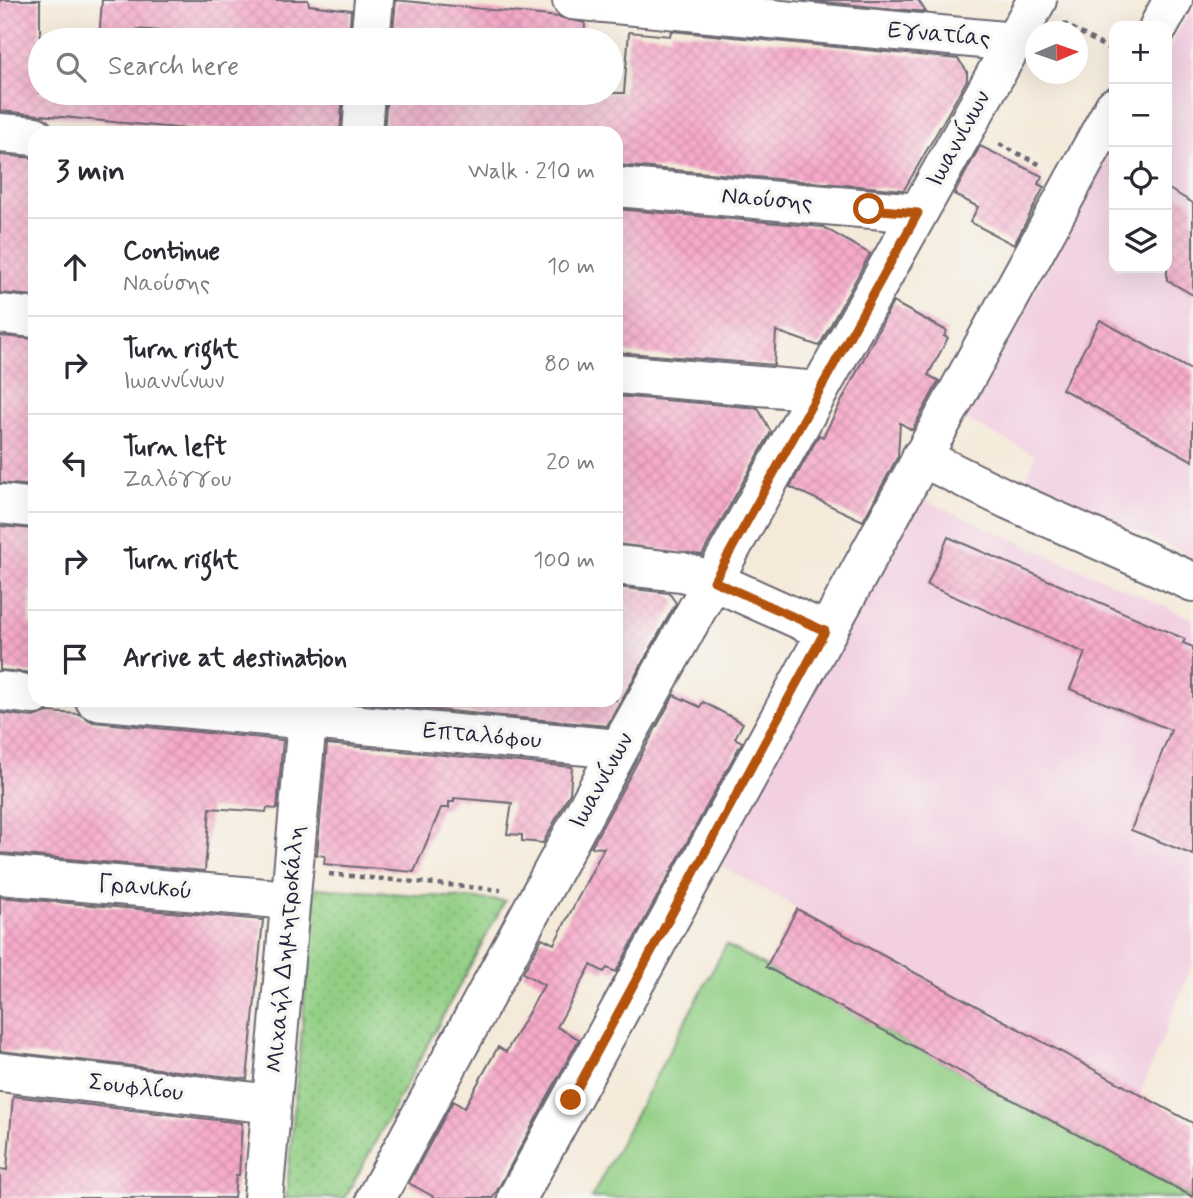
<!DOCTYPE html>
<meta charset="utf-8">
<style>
:root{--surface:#fff;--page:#f7f7f7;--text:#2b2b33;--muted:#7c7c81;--line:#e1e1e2}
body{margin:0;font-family:Mynerve,sans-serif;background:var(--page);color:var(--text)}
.controls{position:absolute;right:21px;top:21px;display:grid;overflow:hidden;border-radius:14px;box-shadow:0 7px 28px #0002}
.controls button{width:63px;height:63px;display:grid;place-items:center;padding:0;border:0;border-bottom:2px solid var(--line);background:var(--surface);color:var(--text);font:35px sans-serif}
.compass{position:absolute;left:1025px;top:21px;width:63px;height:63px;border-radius:50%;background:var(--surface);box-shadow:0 7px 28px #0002;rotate:88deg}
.stop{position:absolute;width:21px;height:21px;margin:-16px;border:5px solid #b45309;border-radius:50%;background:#fff}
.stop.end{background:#b45309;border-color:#fff;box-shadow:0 2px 7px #0008}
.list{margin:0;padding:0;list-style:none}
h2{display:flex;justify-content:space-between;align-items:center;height:91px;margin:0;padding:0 28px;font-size:30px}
h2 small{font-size:23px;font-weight:400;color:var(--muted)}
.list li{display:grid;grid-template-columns:46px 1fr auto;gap:21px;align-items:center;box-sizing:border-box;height:98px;padding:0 28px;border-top:2px solid var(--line)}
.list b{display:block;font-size:26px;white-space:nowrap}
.list p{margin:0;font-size:23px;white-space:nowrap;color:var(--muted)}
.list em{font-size:23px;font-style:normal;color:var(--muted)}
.icon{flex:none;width:38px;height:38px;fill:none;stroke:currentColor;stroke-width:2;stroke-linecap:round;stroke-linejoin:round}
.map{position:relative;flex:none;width:1193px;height:1198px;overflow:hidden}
.search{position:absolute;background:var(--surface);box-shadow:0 7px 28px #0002;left:28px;top:28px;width:595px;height:77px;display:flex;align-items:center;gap:18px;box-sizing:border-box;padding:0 24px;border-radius:38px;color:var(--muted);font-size:26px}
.panel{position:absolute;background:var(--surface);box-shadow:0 7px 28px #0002;left:28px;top:126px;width:595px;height:581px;border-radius:21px}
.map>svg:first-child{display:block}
</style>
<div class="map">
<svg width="1193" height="1198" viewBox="0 0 1193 1198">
<defs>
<pattern id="park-dots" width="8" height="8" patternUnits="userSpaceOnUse" patternTransform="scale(1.75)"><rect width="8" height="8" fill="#92cf84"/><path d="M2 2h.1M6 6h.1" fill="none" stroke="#7eb173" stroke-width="1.8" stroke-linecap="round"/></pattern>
<pattern id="building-cross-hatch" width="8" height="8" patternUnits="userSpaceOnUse" patternTransform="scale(1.75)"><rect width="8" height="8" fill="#f6aac9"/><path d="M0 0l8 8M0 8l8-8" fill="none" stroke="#d392ae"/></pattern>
</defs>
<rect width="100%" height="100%" fill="#f6f6f2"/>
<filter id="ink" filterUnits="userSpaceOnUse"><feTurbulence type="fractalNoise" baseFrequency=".0143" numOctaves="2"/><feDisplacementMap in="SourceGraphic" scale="14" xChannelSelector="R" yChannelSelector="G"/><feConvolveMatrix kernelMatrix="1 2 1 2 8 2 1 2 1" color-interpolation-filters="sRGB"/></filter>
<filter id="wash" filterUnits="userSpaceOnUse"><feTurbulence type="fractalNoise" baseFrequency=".00686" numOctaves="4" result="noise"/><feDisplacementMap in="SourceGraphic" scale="28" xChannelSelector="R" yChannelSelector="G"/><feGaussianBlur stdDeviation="1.57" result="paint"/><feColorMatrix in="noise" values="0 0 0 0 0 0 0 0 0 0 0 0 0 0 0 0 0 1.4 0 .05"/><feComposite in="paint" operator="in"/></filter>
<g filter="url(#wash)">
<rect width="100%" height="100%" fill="#f5ead9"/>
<path fill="#f2cfe1" d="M1193 5V557L1026 481 1035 455 964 419 1114 147V268H1167V52Z
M914 495 1193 619V963L1140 1094 717 864Z"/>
<path fill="url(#park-dots)" stroke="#5a7860" stroke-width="2" d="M315 888 505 901 345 1198H286Z"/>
<path fill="#92cf84" stroke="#5a7860" stroke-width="2" d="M726 945 1193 1197V1198H591Z"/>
<g id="blocks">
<path fill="url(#building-cross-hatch)" d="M0 0H40V93H343L340 133 176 128 0 111Z
M102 0H308L309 5 351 10 349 40H189L190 34 138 29 136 40H99Z
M396 0 559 17 585 23 584 40H392Z
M803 0H918L926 12Z
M671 31 958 59 967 71V80L904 190 616 165V133H384L387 93H624L629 32 670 36Z
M980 146 1042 176 1038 184 1044 187 1014 245 970 222 978 207 954 194Z
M0 155 35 158V296L0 293Z
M1167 188 1193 203V295L1167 280Z
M616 209 823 227 870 254 819 346 776 331 774 365 616 352Z
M893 302 947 331 944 336 948 338 928 375 939 381 912 430 900 423 898 456 863 521 790 487 819 435 823 437Z
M1100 320 1193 371V461L1062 389Z
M0 336 35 339V486L0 483Z
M616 396 758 408 771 432 702 555 616 544Z
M0 526 35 529 29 624 35 625V673L0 670Z
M948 537 1185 639 1183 643 1193 647V855L1131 830 1171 730 1070 689 1085 653 927 585Z
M616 587 669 593 676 603 607 726 331 700H616Z
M674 695 700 707 703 702 743 723 735 738 742 742 616 972 607 968 604 972 591 965 557 1027 579 1039 493 1198H436L409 1183 453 1101 464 1108 498 1047 506 1052 544 985 523 973 542 938 554 944 604 848 591 847Z
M48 712 79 714 93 722 283 740 277 809 267 808 266 812 210 808 205 871 0 853V713L33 717Z
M327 744 572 767 570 793 543 843 522 841V835L507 834 512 803 454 798V802H449V808H441L414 872 324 864 325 856 317 855Z
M0 897 263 920 247 1079 0 1051Z
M797 909 1193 1123V1197L766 967Z
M13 1096 242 1123 239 1175H236L234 1198H0V1169L7 1170Z"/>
</g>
</g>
<g filter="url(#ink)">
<use href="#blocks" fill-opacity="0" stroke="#6c6872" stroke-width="2"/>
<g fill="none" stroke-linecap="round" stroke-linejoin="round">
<defs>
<path id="minor" d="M572 0 1014 42
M1159 26 1173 0
M370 40 374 0
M0 133 35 136
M362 133 365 93
M616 187 918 213
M0 314 35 318
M616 374 819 391
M921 457 1007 499 1193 582
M0 504 35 508
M616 565 682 572 714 581 825 631
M0 691 35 695
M95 700 619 749
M0 875 290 900
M0 1072 271 1104
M263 1198 309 700
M376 1198 619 749 1037 0
M517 1198 1114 107"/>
</defs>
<use href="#minor" stroke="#6c6872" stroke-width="42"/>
<path stroke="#6c6872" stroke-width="4.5" stroke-dasharray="5 5" stroke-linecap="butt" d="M1063 23 1114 52
M999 144 1041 165
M329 874 501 890"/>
<use href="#minor" stroke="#fff" stroke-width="38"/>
</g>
</g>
<g fill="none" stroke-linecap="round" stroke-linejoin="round" filter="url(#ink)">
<path stroke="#b45309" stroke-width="9" d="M571 1100 825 631 714 581 918 213 869 209"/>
</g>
<g text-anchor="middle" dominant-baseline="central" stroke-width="7" stroke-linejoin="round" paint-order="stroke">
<g font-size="24" fill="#22223b" stroke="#f6f6f2">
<text transform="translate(939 35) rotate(5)">Εγνατίας</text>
<text transform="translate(959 139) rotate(-61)">Ιωαννίνων</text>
<text transform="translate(767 200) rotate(5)">Ναούσης</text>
<text transform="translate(482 736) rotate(5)">Επταλόφου</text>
<text transform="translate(602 781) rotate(-61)">Ιωαννίνων</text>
<text transform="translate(145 888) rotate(5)">Γρανικού</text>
<text transform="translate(286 949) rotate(-85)">Μιχαήλ Δημητροκάλη</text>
<text transform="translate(136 1088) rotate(7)">Σουφλίου</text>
</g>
</g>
</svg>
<div class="controls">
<button>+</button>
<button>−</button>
<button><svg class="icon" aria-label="locate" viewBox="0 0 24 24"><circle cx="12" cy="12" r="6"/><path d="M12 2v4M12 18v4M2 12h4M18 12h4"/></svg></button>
<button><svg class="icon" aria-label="layers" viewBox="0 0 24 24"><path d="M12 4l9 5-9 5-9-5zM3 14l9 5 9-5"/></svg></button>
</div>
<svg class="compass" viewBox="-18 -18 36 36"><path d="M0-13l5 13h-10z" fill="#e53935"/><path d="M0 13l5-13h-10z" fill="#7c7c81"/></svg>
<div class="stop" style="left:869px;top:209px"></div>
<div class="stop end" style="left:571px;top:1100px"></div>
<div class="search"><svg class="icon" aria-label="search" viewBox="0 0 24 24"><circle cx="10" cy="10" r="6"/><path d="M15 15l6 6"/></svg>Search here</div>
<section class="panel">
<h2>3 min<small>Walk · 210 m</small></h2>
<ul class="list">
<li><svg class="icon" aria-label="ahead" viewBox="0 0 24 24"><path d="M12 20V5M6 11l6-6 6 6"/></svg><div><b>Continue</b><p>Ναούσης</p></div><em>10 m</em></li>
<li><svg class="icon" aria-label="right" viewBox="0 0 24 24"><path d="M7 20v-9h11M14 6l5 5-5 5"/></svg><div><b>Turn right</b><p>Ιωαννίνων</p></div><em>80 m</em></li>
<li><svg class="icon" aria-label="left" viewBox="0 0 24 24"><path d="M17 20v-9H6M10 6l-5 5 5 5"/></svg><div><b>Turn left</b><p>Ζαλόγγου</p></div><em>20 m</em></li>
<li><svg class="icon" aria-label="right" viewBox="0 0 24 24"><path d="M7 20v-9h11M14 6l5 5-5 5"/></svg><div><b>Turn right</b></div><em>100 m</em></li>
<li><svg class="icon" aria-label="arrive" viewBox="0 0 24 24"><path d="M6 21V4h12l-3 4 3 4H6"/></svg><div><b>Arrive at destination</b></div></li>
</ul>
</section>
</div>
